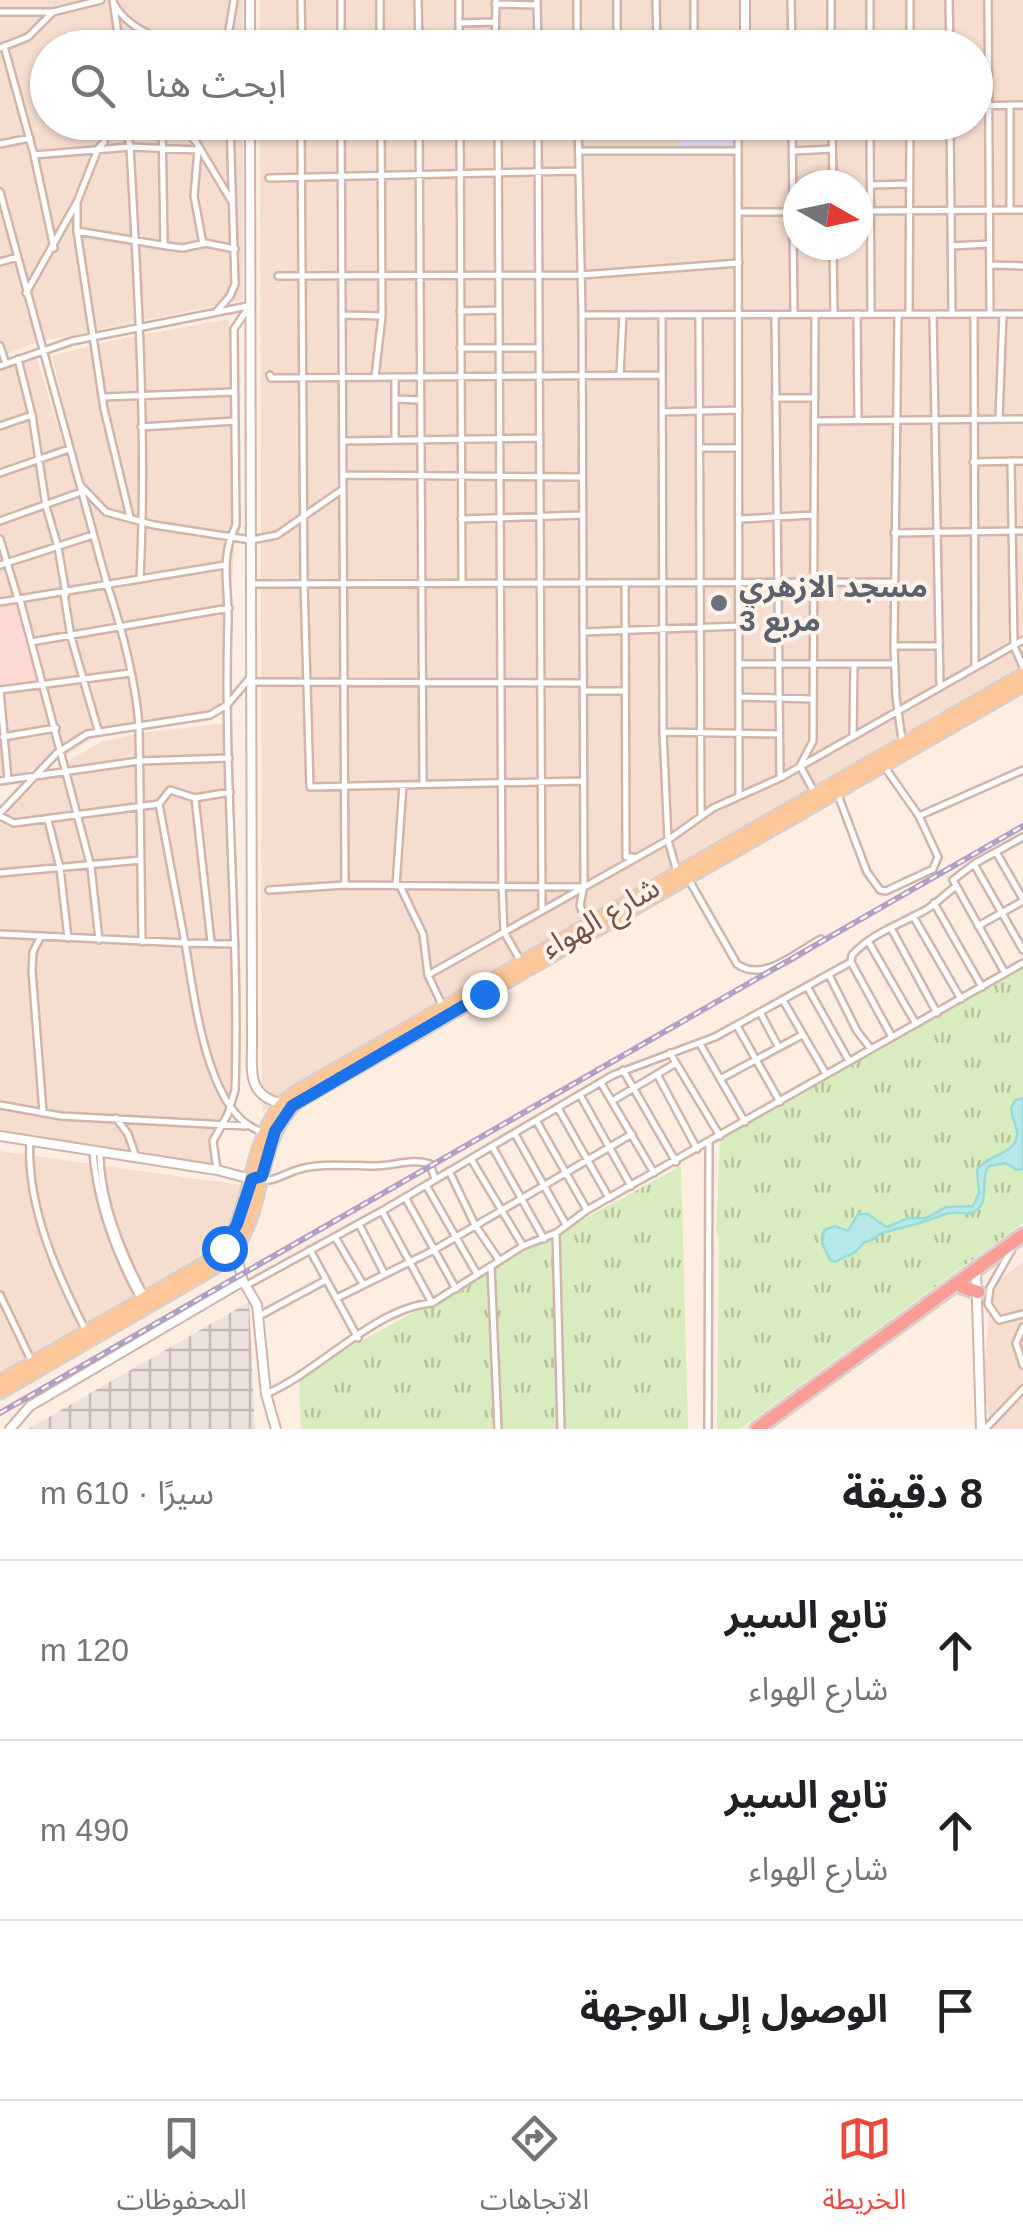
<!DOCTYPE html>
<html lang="ar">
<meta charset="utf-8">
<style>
:root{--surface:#fff;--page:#f6f6f6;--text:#202124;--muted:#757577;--line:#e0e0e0;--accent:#ef483f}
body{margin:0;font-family:Arial,"Noto Sans Arabic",sans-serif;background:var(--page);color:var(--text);direction:rtl}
.compass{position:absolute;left:783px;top:170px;width:90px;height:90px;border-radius:50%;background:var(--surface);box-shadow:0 2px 8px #0004;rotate:99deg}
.stop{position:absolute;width:30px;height:30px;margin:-22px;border:8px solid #1a73e8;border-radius:50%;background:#fff}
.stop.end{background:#1a73e8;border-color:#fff;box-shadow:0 2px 10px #0008}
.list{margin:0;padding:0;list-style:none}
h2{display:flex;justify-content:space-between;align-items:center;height:130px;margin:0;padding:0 40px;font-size:42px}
h2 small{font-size:32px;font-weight:400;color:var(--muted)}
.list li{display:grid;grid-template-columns:65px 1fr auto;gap:30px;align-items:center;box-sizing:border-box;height:180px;padding:0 40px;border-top:2px solid var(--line)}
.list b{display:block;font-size:38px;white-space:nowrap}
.list p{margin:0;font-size:32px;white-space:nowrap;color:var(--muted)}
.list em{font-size:32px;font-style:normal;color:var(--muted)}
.icon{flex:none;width:55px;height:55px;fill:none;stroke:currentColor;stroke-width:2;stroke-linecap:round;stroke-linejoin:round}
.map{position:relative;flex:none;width:1023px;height:1429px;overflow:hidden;direction:ltr}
.search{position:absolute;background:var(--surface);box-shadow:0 2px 8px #0004;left:30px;right:30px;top:30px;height:110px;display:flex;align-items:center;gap:25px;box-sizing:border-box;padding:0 35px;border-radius:55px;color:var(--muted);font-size:38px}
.sheet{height:670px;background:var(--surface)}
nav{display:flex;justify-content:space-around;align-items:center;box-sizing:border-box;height:140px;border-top:2px solid var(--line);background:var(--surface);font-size:28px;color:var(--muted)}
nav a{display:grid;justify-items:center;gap:5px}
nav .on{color:var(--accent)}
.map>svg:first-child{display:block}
</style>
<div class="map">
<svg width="1023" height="1429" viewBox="0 0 1023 1429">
<defs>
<pattern id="industrial-grid" width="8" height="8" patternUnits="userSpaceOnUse" patternTransform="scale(2.5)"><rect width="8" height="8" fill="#ece1dd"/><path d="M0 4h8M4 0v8" fill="none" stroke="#c4b9b5"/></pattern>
<pattern id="grass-tufts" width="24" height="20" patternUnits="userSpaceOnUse" patternTransform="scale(2.5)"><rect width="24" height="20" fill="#d9ecbf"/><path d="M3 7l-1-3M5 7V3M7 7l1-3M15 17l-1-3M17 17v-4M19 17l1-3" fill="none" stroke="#b5c29d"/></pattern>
</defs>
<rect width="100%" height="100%" fill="#fdeee1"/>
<path fill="#f5decf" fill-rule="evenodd" d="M0 0H243V47L48 48V122L243 123V300L38 342 0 356Z
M260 0H1023V670L262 1112 260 123 976 122V48L260 47ZM798 185H858V245H798Z
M229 319 234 550 225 683 220 713 143 722 125 631 78 466 52 356 119 339Z
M37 359 120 629 140 719 94 738 59 760 0 781V371Z
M225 723 231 875V1070L230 1096 211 1166 0 1132V823L14 803 49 772 101 742 134 734Z
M0 1151 240 1185 239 1206 224 1240 208 1257 0 1378Z
M1023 1262V1429H991L983 1380 991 1286Z"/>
<path fill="#ffd9d4" d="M22 603 43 685 0 690V606Z"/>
<path fill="url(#industrial-grid)" d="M249 1302 255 1429H28Z"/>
<path fill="#ebdefa" d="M680 123H733V145L680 146Z"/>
<path fill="url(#grass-tufts)" d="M1023 968V1223L740 1429H717L719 1238 716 1233 720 1140Z
M681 1166 688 1429H301L299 1375Z"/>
<path fill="#b5e8e6" stroke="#9adad9" stroke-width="2.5" d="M1023 1098V1169L1017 1170 1006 1163 989 1166C979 1179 990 1200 977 1210 969 1217 956 1210 946 1214 926 1222 906 1227 885 1232 876 1234 875 1241 865 1242L854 1253 835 1262 830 1260 822 1243 824 1230 835 1226 848 1231 858 1214H868L886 1227 909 1218H926L946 1207 973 1206 979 1193 977 1170C986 1155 1018 1154 1017 1133 1016 1125 1012 1117 1011 1109L1015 1100Z"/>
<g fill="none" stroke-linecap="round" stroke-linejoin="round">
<defs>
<path id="street" d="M113 0 120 48
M301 0 302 48
M341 0V48
M380 0V48
M418 0 419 48
M459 0V48
M537 0 538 48
M577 0V48
M617 0V48
M656 0 657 48
M694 0V48
M791 0 792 48
M831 0V48
M870 0V48
M949 0 950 48
M988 0 990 314
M114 4C133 36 172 43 208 48
M495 4 537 5
M0 12H52
M459 23 495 22
M4 46 34 155 54 248
M0 48 28 37 53 12 101 0
M226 48 234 0
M495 48 496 0
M910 48V0
M976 106 1023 105
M1010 107V210
M125 122 130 147C138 290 147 436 140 579
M162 122 164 244
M178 122 196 142 232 202
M301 122 304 584 310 787 584 781
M341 122 345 885
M419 122 423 784
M460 122 462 583
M498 122 502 885 504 932 520 960
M538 122 542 910
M578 122 582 315 584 884 580 906 588 923
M738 122 739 794
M792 122 794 314
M832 122 833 185
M870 122 871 314
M950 122 952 314
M0 144 30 138
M579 151H738
M793 151 832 149
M34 155 130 147 198 150 194 196 203 244
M269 178 579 171
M870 185 909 184
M0 192 107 584C122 629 135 677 139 725L142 942
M77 202V231L104 409 130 517
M858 211 1023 210
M739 212H798
M77 231 167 246 183 248 205 243 235 249
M833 245 834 314
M952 246 989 244
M0 262 17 257
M990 265 1023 266
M278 276 581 275 739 263
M26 293 77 202 98 149 104 142 109 122
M217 311 230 296 235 284 230 122
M460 311 499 310
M857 314 858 420
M898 314 894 646 896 697 902 740
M909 314 910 122
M974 314 975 666
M342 315 382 316
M582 315 1023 314
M662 315 663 732 668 840 677 872
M699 315 701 816
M775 315 780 778
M815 315 813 741 800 766 816 795
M933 315 940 687
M0 346 6 364
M460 348H539
M18 359 32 415 46 506 58 547 66 594
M0 366 72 341 248 306
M270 375 271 378 662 375
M620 375 623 315
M375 377 382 316 381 122
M395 378V440
M103 397 234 392
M775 398H815
M395 399 421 400
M662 412 739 410
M999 419 1003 314
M814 421 1023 419
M0 426 32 415
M141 427 235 421
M343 441 540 438
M701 448H738
M1011 461 1014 646 1023 667
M973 462 1023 461
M0 473 69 449
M343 475 582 477
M81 486 106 512 154 525 251 540 277 535 343 489
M461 519 582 515
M740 519 814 515
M0 521 81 492
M894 533 1023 531
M0 539 18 599
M0 565 93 535
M625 583 626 857H633
M251 584 894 582
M64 594 71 637 98 730
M20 600 91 867 99 940
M0 602 225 565
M583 632 740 626
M31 642 229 608
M894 646H939
M740 664H895
M251 682 583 683
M583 691H625
M740 697 813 699
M663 732 779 734
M853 736 854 664
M3 737 56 728
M8 780 0 690 130 673
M0 781 139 761 229 758
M838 795 867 872 880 890 886 891 933 869 938 857 919 816 884 766
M195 798 211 942
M159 804 170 790 195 798 230 792
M0 813 57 753 87 734 210 715 227 705 249 679
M0 816 14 823 159 804 185 943 235 944
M919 816 1023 770
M48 820 60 868 68 938
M996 852 1023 899
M974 864 1023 950
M0 873 141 860
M689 880 737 964C763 983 797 952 821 939
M396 886 403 785
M400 886 423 934 428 975 443 1007
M269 890 345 885 581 887
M934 903 982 987
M913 916 961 999
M978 926 1023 901
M891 928 937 1013
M0 934 185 943C194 992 206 1119 264 1132
M41 936 33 952 32 971 43 1112
M868 941 916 1024
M851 962 892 1037
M1005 973 953 880 974 864 1023 837
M428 975 668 840 713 808 780 778 1023 640
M829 975 857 1031 871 1049
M808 988 849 1061
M784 1002 826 1074
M761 1014 778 1046
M737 1026 780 1102
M700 1044 745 1122
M670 1053 720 1136
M623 1070 676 1162
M657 1074 697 1149
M720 1079 802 1035
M601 1083 654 1173
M580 1095 631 1186
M612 1101 676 1063
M0 1105 61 1116 246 1126
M558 1108 609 1198
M116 1118 128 1134 136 1157
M537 1122 587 1210
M515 1134 565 1223
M30 1140C26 1206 57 1274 86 1331
M492 1146 544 1239
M93 1152C97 1203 116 1254 140 1298
M100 1153C100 1202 122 1254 145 1297
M471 1159 523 1246
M217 1170 213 1141 228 1114 235 1090C240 934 223 778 228 622 229 585 219 560 236 525L234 329 249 307
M449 1171 475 1225 499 1260
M264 1181C276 1180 283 1175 294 1171 315 1162 351 1166 374 1166 393 1166 412 1158 430 1164L435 1179
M426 1185 477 1274
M405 1197 456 1289
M382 1211 432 1303
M359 1224 384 1273
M556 1233 561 1429
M335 1237 363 1284
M310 1250 358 1338
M1011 1251 990 1288 988 1304 999 1320 1023 1314
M491 1266 498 1429
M245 1286 382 1211 613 1075 715 1037 851 962 852 955C871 934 898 925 922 912 934 906 944 895 955 887
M0 1295 31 1360
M337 1298 434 1250 632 1134
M259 1316 326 1280
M1023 1327 1016 1343 1023 1365
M266 1394C319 1372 374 1308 432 1303L523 1246 556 1233 587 1210 1023 963
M708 1429 709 1143
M985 1429 1023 1389"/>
<path id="secondary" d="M250 0V48
M745 0V48
M250 122 252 1035C253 1066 244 1094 280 1103
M0 1136 217 1170 251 1179 262 1176
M235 1250 243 1281 257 1305 266 1394 276 1429
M976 1270 981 1429
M10 1429 30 1406 243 1281"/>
<path id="primary" d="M0 1381 218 1255C258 1207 244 1127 295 1092L1023 674
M0 1393 198 1278C210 1271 222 1265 231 1255 269 1211 254 1143 298 1102L1023 686"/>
<path id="highway" d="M962 1287 978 1292
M757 1429 1023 1235"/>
</defs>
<use href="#street" stroke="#d1b5ab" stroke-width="10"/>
<use href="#secondary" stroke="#d4b3a7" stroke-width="12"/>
<use href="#primary" stroke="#d9cecb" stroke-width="15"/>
<use href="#highway" stroke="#d9cecb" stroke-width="18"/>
<use href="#street" stroke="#fff" stroke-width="5"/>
<use href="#secondary" stroke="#fff" stroke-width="8"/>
<use href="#primary" stroke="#ffc697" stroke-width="10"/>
<use href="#highway" stroke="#fb9d94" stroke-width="12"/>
<defs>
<path id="rail" d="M0 1413 1023 826"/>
</defs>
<use href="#rail" stroke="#aea0c7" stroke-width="6"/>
<use href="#rail" stroke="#fff2e9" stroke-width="2.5" stroke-dasharray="8" stroke-linecap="butt"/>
</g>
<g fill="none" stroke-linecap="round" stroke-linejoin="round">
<path stroke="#1a73e8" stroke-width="12" d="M224 1248 237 1224 252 1179 262 1176 275 1131 292 1106 484 994"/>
</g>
<circle fill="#6b7280" stroke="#fff2e9" stroke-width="4" cx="719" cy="603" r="10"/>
<g text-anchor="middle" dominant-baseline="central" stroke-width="8" stroke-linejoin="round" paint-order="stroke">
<g font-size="30" font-weight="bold" fill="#5b616d" stroke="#fff2e9" text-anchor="start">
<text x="739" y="586">مسجد الازهري<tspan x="739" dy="34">مربع 3</tspan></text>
</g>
<g font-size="30" fill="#764f47" stroke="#fff2e9">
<text transform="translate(600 917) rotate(-30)">شارع الهواء</text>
</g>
</g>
</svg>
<svg class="compass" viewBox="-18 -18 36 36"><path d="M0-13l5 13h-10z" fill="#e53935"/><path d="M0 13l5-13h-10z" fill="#757577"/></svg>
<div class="stop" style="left:224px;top:1248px"></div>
<div class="stop end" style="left:484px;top:994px"></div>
<div class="search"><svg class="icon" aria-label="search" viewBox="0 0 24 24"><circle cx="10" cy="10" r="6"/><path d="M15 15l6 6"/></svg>ابحث هنا</div>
</div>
<section class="sheet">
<h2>8 دقيقة<small>سيرًا · 610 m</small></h2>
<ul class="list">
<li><svg class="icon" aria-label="ahead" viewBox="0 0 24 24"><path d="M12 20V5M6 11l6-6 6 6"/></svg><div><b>تابع السير</b><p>شارع الهواء</p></div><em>120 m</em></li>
<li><svg class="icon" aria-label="ahead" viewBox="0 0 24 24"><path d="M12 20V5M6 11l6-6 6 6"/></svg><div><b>تابع السير</b><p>شارع الهواء</p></div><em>490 m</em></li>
<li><svg class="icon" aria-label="arrive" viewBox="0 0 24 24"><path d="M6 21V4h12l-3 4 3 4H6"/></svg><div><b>الوصول إلى الوجهة</b></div></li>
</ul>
</section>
<nav>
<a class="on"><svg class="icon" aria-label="map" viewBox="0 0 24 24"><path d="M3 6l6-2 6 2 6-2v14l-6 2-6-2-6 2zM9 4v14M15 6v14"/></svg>الخريطة</a>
<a><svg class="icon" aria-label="directions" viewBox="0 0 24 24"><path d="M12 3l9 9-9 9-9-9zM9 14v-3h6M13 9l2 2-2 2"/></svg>الاتجاهات</a>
<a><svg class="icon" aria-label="saved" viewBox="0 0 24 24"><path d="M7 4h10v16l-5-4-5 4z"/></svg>المحفوظات</a>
</nav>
